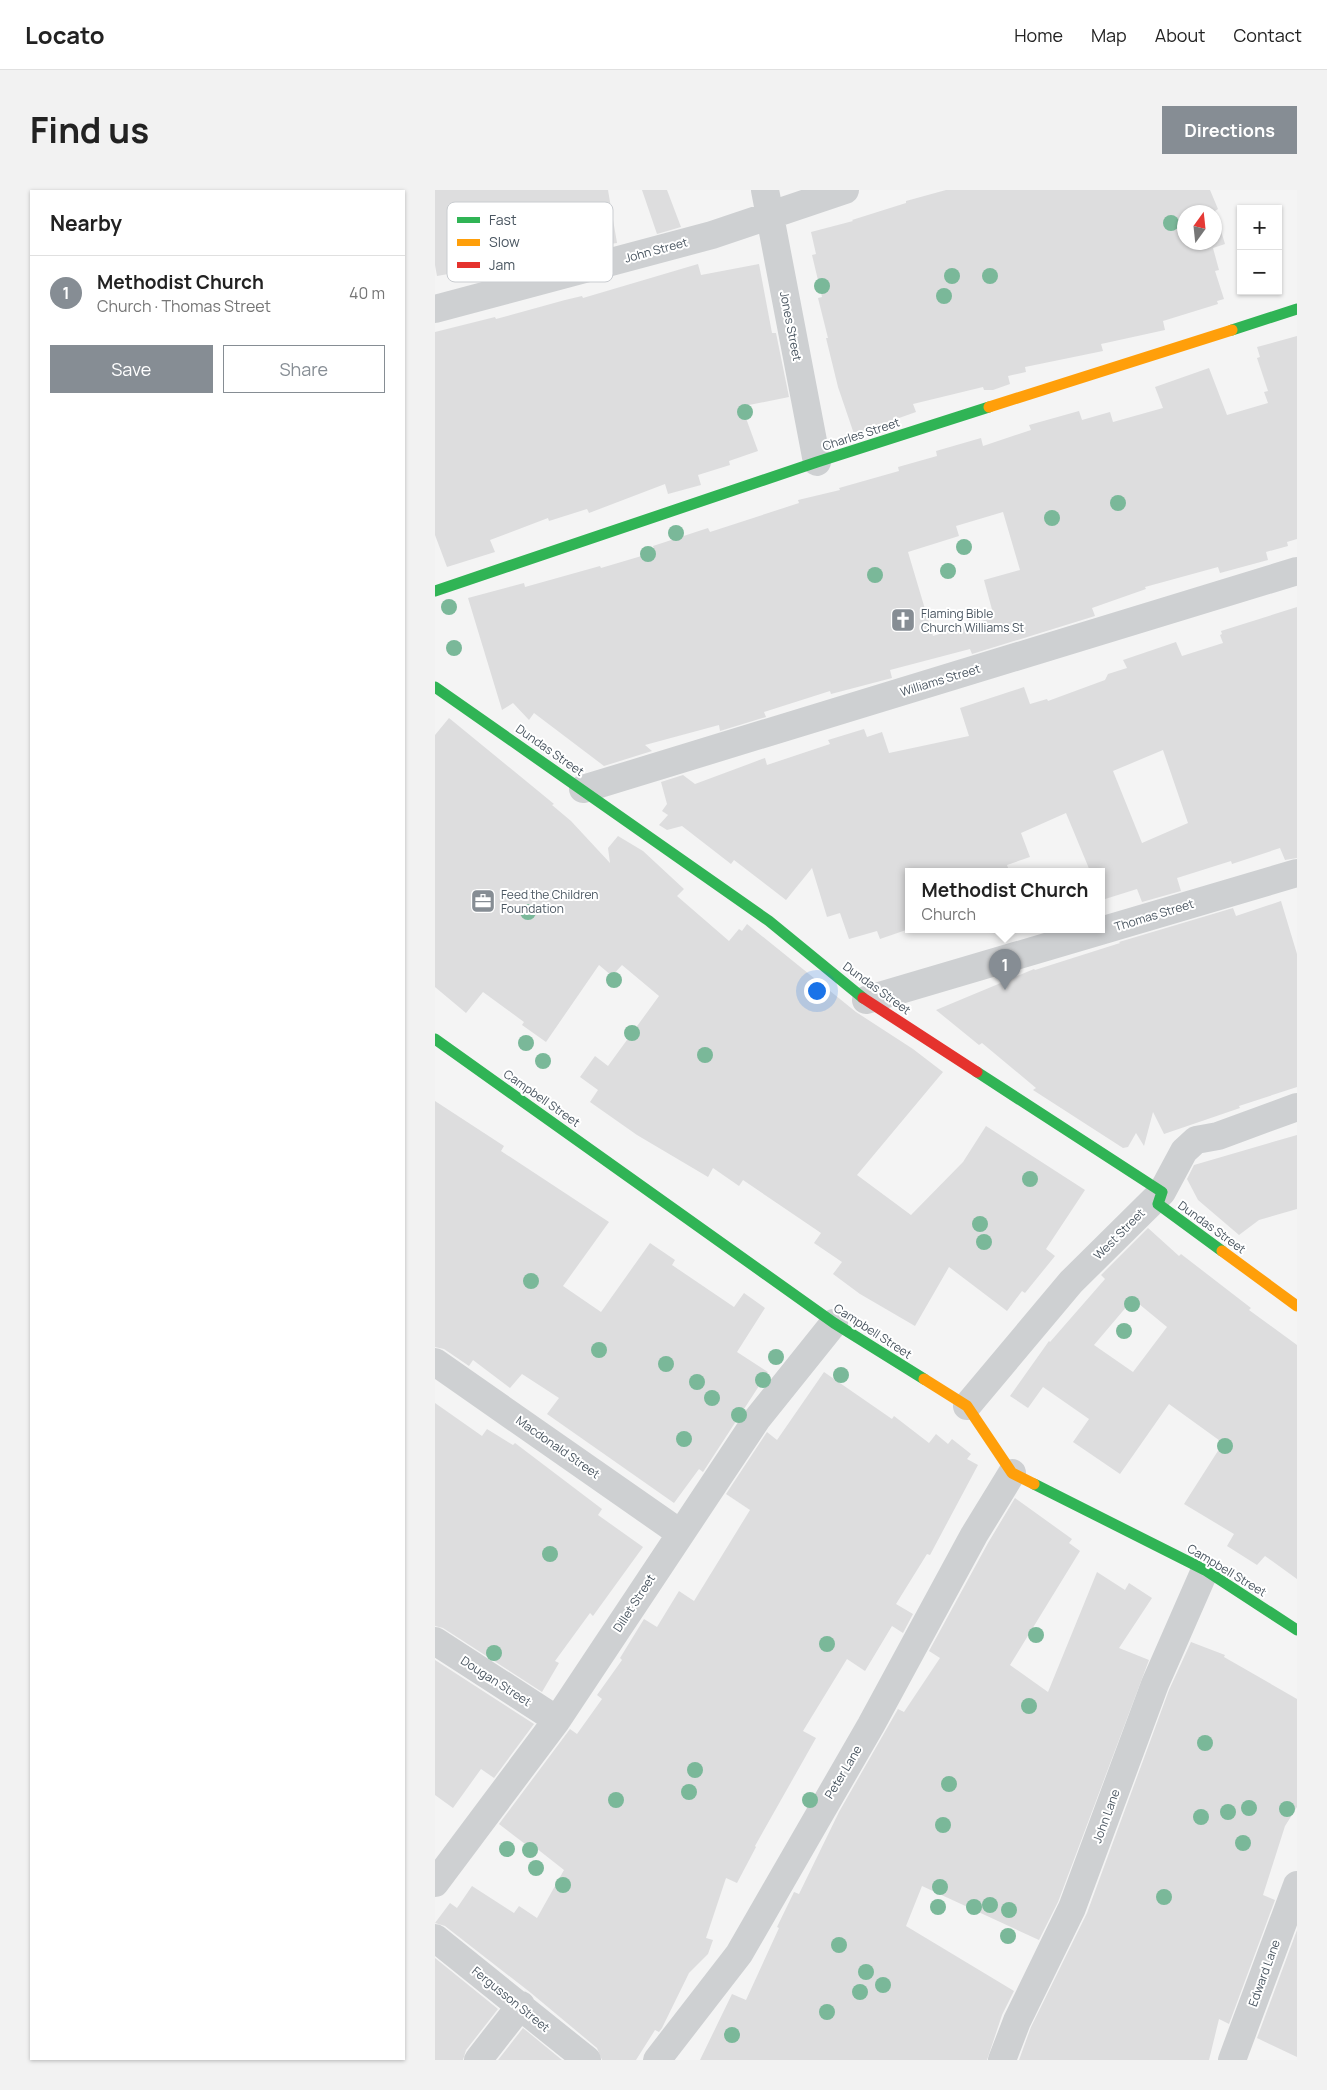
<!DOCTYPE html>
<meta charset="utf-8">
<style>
:root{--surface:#fff;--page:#f2f2f2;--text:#222;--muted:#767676;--line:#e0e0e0;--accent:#868d94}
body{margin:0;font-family:Manrope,sans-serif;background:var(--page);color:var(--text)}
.controls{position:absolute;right:15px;top:15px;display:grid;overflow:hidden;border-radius:0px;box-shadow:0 1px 4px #0004}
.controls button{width:45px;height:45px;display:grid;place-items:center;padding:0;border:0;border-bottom:1px solid var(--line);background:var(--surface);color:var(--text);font:25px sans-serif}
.compass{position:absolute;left:742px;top:15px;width:45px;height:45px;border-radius:50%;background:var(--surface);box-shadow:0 1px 4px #0004;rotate:15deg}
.you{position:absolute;left:381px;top:800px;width:18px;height:18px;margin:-12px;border:4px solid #fff;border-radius:50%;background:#1a73e8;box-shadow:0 0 0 8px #1a73e833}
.badge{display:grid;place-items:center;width:32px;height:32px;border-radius:50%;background:var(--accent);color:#fff;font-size:16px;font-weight:700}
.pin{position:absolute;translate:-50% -41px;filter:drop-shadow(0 1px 2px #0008)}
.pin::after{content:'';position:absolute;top:26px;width:18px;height:15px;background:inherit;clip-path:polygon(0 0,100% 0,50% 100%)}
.popup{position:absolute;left:470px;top:678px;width:200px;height:65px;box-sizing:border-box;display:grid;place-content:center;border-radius:0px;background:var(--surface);filter:drop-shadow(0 1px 4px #0005);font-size:16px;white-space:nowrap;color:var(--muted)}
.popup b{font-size:19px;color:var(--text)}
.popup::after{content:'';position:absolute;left:50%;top:100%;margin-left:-10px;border:10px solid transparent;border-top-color:var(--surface)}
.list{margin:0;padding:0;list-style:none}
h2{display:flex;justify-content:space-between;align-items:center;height:65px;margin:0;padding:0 20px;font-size:21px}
h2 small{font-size:16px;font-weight:400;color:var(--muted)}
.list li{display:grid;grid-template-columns:32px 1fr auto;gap:15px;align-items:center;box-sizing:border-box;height:75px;padding:0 20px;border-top:1px solid var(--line)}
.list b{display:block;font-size:19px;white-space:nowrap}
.list p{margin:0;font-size:16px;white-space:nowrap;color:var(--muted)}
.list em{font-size:16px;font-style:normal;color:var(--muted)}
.actions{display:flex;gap:10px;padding:15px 20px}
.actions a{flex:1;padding:11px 0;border:1px solid var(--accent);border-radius:0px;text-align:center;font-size:18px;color:var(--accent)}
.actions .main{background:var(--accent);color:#fff}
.map{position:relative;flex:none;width:862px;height:1870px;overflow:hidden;border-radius:0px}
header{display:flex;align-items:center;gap:30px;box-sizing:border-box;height:70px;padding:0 25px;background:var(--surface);border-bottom:1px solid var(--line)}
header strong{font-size:24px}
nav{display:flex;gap:28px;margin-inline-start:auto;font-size:18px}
.intro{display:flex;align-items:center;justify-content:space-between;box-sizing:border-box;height:120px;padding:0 30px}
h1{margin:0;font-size:35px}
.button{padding:12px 22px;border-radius:0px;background:var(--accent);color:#fff;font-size:18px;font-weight:700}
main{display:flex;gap:30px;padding:0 30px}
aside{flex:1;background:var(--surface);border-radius:0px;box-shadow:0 1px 4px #0004}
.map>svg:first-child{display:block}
</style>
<header>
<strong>Locato</strong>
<nav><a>Home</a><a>Map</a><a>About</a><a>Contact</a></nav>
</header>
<div class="intro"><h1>Find us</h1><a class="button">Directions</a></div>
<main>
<aside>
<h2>Nearby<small></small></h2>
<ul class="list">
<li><span class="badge">1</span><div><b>Methodist Church</b><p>Church · Thomas Street</p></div><em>40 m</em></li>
</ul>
<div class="actions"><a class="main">Save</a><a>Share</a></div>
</aside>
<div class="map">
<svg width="862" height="1870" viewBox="0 0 862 1870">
<rect width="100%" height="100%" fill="#f4f4f4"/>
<path fill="#ddddde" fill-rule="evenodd" d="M0 0H173L182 53 154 57 152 54 32 89 30 81 2 86 0 75Z
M207 0H232L246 37 222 44Z
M511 0H775L783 19 780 21 790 54 778 58 784 80 780 81 789 109 782 111 783 114 728 131 730 140 666 154 668 161 590 177 591 182 573 186 575 194 558 200H549L548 197 478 214 481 222 419 244 403 197 391 148H393L383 108 387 107 377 65 381 64 376 42 418 31 417 30 471 13V11ZM750 22H780V52H750Z
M263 74 266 85 324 74 337 143H341L354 207 314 215V218L308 220 323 261 294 271 295 275 263 285 266 295 233 304 230 294 154 323 152 319 114 331 113 328 55 350 60 362 12 377 0 345V142L60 127 61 129 130 110 147 106 148 108Z
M862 146V349L852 352 853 356 831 362 833 370 785 383 783 377 710 397 711 399 657 418 660 426 537 464 535 459 455 480 457 488 396 504 395 501 329 522 331 527 285 541 284 535 210 555 217 561 169 576 99 523 94 530 78 513 67 520 33 408 89 393 90 397 165 376 166 378 220 362 218 356 273 338 275 342 364 313 363 310 405 300 404 298 464 281 463 277 502 266 501 261 546 248 548 256 596 240 594 235 644 221 647 230 675 222 678 232 728 218 720 197 774 178 792 225 833 213 829 202 833 201 822 168 825 167 822 157ZM568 322 585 380 549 390 559 427 498 446 473 362 524 346 521 336Z
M862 417V668L850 670 845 658 797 674 796 671 742 688 746 701 707 712 702 699 667 710 666 681H655L631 623 586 643 595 667 572 675 574 681H474V739L445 749 442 741 414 749 405 723 392 727 377 678 351 710 299 670 296 674 247 636 232 640 224 635 233 625 227 621 232 614 226 592 248 585 260 594 330 568 332 575 395 554 393 550 429 539 432 547 447 542 454 563 534 546 525 518 589 497 595 514 612 509 613 511 670 490 673 484 692 478 688 470 741 452 747 466 788 453 785 445 787 444 786 441ZM728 560 753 633 707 653 678 581Z
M14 528 119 614 117 615 136 631 175 673 173 658 183 646 208 661 249 699 242 706 294 751 304 739 307 741 312 734 421 822 478 859 508 882 422 985 476 1025 528 972 551 936 650 1000 611 1059 620 1066 590 1103 587 1101 572 1121 514 1077 480 1136 425 1104 398 1084 407 1072 379 1053 386 1043 308 990 304 996 278 978 273 987 202 945 155 912 163 900 145 887 160 866 173 876 224 806 187 775 177 786 164 775 111 852 87 835 89 832 48 802 31 823 0 797V545Z
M846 711 862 764V897L804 916 805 918 729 944 718 922 709 956 701 943 693 957 688 958 598 900 601 898 547 853 544 855 501 820 599 779 600 780 685 753 684 752 798 718 801 726Z
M0 911 69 956 66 961 174 1032 128 1096 166 1122 215 1053 240 1070 237 1075 299 1117 309 1103 330 1118 302 1162 333 1182 268 1282 264 1279 239 1313 112 1224 124 1208 87 1184 75 1198 38 1170 34 1176 9 1159 0 1157Z
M862 945V1019L824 1030 804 1045 763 1010 752 989 759 975Z
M713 1038 744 1066 746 1064 816 1118 814 1120 862 1155V1389L830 1366 822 1375 792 1356 799 1344 749 1314 788 1253 734 1214 685 1284 638 1252 654 1229 608 1197 593 1218 575 1206 614 1151 615 1152 670 1089 666 1085ZM698 1109 732 1137 698 1182 659 1155Z
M389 1182 457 1229 459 1226 494 1253 501 1244 513 1254 517 1249 536 1264 532 1269 543 1275 495 1365 492 1364 461 1414 478 1424 468 1443 457 1436 430 1481 412 1469 368 1541 381 1548 320 1656 321 1657 302 1693 291 1688 271 1748 278 1750 273 1764 254 1783 227 1838 224 1842 220 1840 201 1870H167L162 1858 96 1803 10 1736 0 1733 15 1713 22 1718 37 1696 79 1723 84 1716 102 1728 129 1680 96 1654 94 1657 64 1634 135 1539 142 1544 167 1509 162 1505 187 1470 185 1468 209 1429 222 1437 244 1401 259 1411 315 1320 291 1304 332 1242 342 1250Z
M0 1213 47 1246 52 1239 78 1255 80 1253 167 1319 163 1325 208 1357 158 1426 155 1423 120 1471 124 1473 107 1502 8 1438 0 1436Z
M580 1308 637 1349 634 1353 645 1361 575 1475 613 1502 662 1382 690 1400 694 1393 717 1408 684 1458 714 1470 623 1712 604 1750 487 1696 471 1736 579 1801 567 1825 552 1870H265L297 1804 311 1810 344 1738 342 1737 359 1702 364 1704 404 1622 463 1519 469 1522 505 1468 494 1461 553 1353Z
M756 1452 790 1465 789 1467 862 1509V1617L850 1636 828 1705 840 1710 794 1834 784 1829 774 1870H584L596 1837 652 1723 734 1500Z
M0 1470 99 1534 59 1588 46 1579 18 1618 0 1605Z
M862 1740V1867L822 1848Z
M0 1768 63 1819 31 1860 28 1870H0Z
M88 1838 127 1870H63Z"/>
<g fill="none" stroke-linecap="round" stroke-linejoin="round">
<path stroke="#ced0d2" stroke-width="28" d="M330 0 382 272
M0 119 277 45 410 0
M148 599 862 381
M431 810 862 683
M0 1172 245 1343
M532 1216 636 1092 727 1002 749 961 761 950 783 946 862 917
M0 1451 122 1530
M0 1693 122 1530 322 1229 399 1133
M0 1748 152 1870
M43 1870 86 1815
M222 1870 304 1764 436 1535 539 1345 577 1283
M567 1870 582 1831 637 1718 720 1494 770 1380
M797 1870 862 1695"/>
<path stroke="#30b455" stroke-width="11" d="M797 140 862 119
M0 401 382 272 554 217
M0 497 334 731 428 808
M0 849 399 1133 489 1189
M542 882 727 1002 723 1014 787 1061
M599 1294 770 1380 862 1440"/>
<path stroke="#ff9f0a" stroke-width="11" d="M554 217 797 140
M787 1061 862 1116
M489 1189 532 1216 577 1283 599 1294"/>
<path stroke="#e5322d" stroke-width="11" d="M428 808 542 882"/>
</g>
<g fill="#7ab899">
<circle cx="736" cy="33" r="8"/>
<circle cx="517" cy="86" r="8"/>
<circle cx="555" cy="86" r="8"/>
<circle cx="387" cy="96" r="8"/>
<circle cx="509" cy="106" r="8"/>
<circle cx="310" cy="222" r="8"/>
<circle cx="683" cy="313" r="8"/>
<circle cx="617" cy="328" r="8"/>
<circle cx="241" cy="343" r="8"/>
<circle cx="529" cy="357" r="8"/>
<circle cx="213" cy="364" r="8"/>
<circle cx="513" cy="381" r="8"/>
<circle cx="440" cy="385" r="8"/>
<circle cx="14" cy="417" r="8"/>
<circle cx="19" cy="458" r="8"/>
<circle cx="93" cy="722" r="8"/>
<circle cx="179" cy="790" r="8"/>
<circle cx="197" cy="843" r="8"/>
<circle cx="91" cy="853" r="8"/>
<circle cx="270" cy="865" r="8"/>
<circle cx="108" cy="871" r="8"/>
<circle cx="595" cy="989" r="8"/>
<circle cx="545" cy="1034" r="8"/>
<circle cx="549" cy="1052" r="8"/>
<circle cx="96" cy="1091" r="8"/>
<circle cx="697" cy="1114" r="8"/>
<circle cx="689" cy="1141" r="8"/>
<circle cx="164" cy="1160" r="8"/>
<circle cx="341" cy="1167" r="8"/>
<circle cx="231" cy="1174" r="8"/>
<circle cx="406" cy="1185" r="8"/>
<circle cx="328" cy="1190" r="8"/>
<circle cx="262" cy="1192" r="8"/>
<circle cx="277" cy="1208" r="8"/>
<circle cx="304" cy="1225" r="8"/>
<circle cx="249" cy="1249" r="8"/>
<circle cx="790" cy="1256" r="8"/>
<circle cx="115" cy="1364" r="8"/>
<circle cx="601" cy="1445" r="8"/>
<circle cx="392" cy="1454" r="8"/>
<circle cx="59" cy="1463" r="8"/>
<circle cx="594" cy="1516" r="8"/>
<circle cx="770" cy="1553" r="8"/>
<circle cx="260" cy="1580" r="8"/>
<circle cx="514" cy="1594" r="8"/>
<circle cx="254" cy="1602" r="8"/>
<circle cx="181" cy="1610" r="8"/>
<circle cx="375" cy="1610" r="8"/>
<circle cx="814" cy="1618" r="8"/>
<circle cx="852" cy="1619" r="8"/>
<circle cx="793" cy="1622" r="8"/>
<circle cx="766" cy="1627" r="8"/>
<circle cx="508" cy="1635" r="8"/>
<circle cx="808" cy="1653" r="8"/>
<circle cx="72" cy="1659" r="8"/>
<circle cx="95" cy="1660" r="8"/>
<circle cx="101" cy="1678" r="8"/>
<circle cx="128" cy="1695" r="8"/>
<circle cx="505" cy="1697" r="8"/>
<circle cx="729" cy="1707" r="8"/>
<circle cx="555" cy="1715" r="8"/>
<circle cx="503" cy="1717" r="8"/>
<circle cx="539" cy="1717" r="8"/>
<circle cx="574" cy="1720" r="8"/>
<circle cx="573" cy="1746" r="8"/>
<circle cx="404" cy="1755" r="8"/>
<circle cx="431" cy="1782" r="8"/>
<circle cx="448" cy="1795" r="8"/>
<circle cx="425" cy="1802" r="8"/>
<circle cx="392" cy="1822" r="8"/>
<circle cx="297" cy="1845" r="8"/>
</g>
<defs>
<symbol id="church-square" viewBox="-11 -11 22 22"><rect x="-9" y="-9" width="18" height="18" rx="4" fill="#868d94" stroke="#fff"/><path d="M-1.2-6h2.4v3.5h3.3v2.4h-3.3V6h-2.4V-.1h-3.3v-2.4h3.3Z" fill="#fff"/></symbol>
<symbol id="office-square" viewBox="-11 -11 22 22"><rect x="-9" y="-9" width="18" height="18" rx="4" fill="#868d94" stroke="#fff"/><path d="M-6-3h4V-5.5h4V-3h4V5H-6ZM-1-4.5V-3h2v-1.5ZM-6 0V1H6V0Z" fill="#fff"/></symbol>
</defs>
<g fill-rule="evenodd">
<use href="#church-square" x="454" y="416" width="28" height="28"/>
<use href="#office-square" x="34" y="697" width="28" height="28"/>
</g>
<g text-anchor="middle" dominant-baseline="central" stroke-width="4" stroke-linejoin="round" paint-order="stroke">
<g font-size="12" fill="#4a5661" stroke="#fff">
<text transform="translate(221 60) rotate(-15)">John Street</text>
<text transform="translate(356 136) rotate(79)">Jones Street</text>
<text transform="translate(426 244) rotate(-18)">Charles Street</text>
<text transform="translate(505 490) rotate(-17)">Williams Street</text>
<text transform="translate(115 560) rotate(35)">Dundas Street</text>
<text transform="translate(719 725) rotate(-17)">Thomas Street</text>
<text transform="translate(442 798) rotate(36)">Dundas Street</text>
<text transform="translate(107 908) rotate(35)">Campbell Street</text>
<text transform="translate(777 1037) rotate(36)">Dundas Street</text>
<text transform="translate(684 1044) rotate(-45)">West Street</text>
<text transform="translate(438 1141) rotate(33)">Campbell Street</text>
<text transform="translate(123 1257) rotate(35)">Macdonald Street</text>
<text transform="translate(792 1380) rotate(31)">Campbell Street</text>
<text transform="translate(199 1413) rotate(-57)">Dillet Street</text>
<text transform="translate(61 1491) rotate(33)">Dougan Street</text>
<text transform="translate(408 1582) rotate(-59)">Peter Lane</text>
<text transform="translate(671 1626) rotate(-70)">John Lane</text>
<text transform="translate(829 1783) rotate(-70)">Edward Lane</text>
<text transform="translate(76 1809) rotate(39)">Fergusson Street</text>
</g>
<g font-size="12" fill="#4a5661" stroke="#fff" text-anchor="start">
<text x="486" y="423">Flaming Bible<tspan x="486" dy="14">Church Williams St</tspan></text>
<text x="66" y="704">Feed the Children<tspan x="66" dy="14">Foundation</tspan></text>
</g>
</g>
<rect x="12" y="12" width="166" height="80" rx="8" fill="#fff" stroke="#c9ccd0" stroke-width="1"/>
<rect x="22" y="27" width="23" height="6" fill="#30b455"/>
<rect x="22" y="49" width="23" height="7" fill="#ff9f0a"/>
<rect x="22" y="72" width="23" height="6" fill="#e5322d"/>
<g font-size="14" fill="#4a5661">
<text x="54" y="35">Fast</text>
<text x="54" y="57">Slow</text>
<text x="54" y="80">Jam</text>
</g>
</svg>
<div class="controls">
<button>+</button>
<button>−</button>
</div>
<svg class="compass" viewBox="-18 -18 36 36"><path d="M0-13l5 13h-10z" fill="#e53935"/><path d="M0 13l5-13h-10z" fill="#767676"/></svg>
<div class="you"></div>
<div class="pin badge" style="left:570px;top:800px">1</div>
<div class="popup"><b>Methodist Church</b>Church</div>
</div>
</main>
